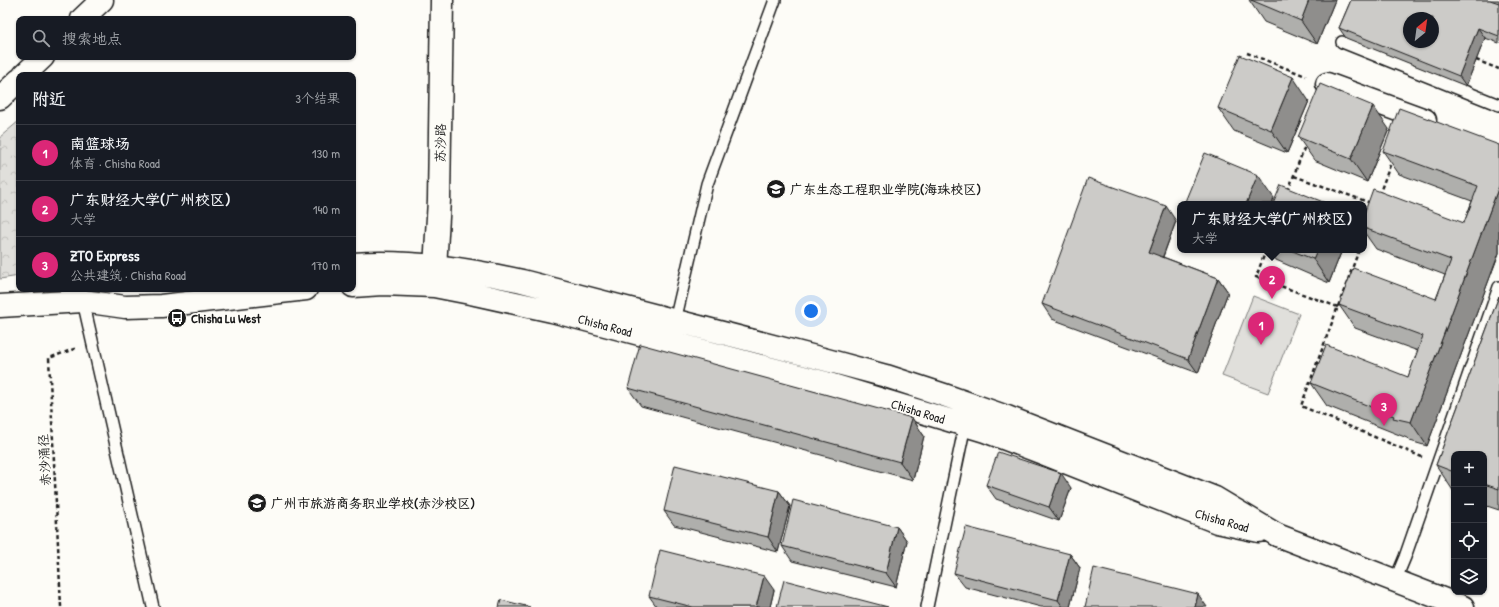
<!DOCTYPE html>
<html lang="zh">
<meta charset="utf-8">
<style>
:root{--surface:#171b24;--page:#20242c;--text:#f1f3f6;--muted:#9ea1a6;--line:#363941;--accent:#db2777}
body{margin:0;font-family:"Patrick Hand","LXGW WenKai TC",sans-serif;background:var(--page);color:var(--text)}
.controls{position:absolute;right:12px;bottom:12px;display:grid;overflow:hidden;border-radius:8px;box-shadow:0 1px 3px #0004}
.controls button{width:36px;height:36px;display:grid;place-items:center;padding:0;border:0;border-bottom:1px solid var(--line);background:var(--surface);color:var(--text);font:20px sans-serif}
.compass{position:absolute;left:1403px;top:12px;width:36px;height:36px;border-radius:50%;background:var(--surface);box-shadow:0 1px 3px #0004;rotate:29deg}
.you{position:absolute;left:811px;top:311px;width:14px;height:14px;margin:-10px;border:3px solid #fff;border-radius:50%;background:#1a73e8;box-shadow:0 0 0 6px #1a73e833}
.badge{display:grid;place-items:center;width:26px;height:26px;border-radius:50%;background:var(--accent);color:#fff;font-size:13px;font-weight:700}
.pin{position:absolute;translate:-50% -33px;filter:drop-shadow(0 1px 2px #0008)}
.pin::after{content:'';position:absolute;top:21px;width:14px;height:12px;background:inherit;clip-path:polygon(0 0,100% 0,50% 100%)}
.popup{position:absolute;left:1177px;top:201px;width:190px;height:52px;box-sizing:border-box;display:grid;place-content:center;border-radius:8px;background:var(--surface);filter:drop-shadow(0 1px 3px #0005);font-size:13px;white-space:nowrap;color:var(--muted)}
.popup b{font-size:15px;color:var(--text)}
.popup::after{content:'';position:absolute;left:50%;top:100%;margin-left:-8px;border:8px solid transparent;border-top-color:var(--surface)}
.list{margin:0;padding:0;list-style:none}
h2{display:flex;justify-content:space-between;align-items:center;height:52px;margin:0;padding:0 16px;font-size:17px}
h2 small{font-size:13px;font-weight:400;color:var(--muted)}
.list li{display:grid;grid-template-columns:26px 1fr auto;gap:12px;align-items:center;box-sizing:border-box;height:56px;padding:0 16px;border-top:1px solid var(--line)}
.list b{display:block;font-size:15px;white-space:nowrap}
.list p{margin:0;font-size:13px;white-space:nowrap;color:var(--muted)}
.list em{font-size:13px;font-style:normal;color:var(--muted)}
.icon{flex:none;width:22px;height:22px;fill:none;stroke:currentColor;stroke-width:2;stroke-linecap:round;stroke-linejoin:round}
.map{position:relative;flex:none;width:1499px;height:607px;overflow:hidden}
.search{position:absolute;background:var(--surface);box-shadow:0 1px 3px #0004;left:16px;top:16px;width:340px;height:44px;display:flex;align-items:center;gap:10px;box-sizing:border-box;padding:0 14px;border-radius:8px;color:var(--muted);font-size:15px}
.panel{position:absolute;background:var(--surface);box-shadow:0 1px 3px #0004;left:16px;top:72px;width:340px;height:220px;border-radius:8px}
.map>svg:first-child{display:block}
</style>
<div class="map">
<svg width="1499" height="607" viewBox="0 0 1499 607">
<defs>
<pattern id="forest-crowns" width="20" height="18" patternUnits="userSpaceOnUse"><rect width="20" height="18" fill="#e0dfdb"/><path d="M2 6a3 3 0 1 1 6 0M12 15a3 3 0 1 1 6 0" fill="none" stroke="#c0bfbb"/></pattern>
</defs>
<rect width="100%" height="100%" fill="#fdfcf7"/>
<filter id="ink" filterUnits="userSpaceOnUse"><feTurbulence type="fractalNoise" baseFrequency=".025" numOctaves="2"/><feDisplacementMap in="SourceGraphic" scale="8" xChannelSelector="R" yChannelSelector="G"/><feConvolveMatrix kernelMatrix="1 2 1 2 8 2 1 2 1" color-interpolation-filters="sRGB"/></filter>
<g filter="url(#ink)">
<path fill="url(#forest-crowns)" stroke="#7e7e7c" d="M19 121V276L0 279V137Z"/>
<path fill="#e0dfdb" stroke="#7e7e7c" d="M1253 296 1299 314 1268 393 1222 376Z"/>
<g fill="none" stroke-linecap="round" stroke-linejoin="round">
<defs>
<path id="service" d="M1342 42 1499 105
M83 301 153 607
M675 321 707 184 775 0
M1395 581 1405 557 1499 287
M927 607 965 425"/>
<path id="minor" d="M1327 84 1425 120"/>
<path id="tertiary" d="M434 285 439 200 442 0
M1277 535 1463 607"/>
<path id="secondary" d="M353 264C410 260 467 269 522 281L823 359 886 376 944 395 1007 417 1215 498 1277 535
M353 286 382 284 434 286 475 294 552 311 826 383 985 431 1040 452 1217 522 1259 531
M0 306 83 301 125 307 161 306 306 289"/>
<path id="motorway" d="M82 19 102 0
M24 75 43 57
M0 98 19 80"/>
</defs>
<use href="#service" stroke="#1c1c1c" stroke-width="14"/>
<use href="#minor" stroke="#1c1c1c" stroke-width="25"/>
<use href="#tertiary" stroke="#1c1c1c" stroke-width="25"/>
<use href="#secondary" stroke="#1c1c1c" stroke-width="25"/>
<use href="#motorway" stroke="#1c1c1c" stroke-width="25"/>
<path stroke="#1c1c1c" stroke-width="2.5" stroke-dasharray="4 3" stroke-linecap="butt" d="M1247 53 1306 76
M1476 60 1499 69
M1294 176 1371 203
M1288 191 1306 143
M1379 195 1392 160
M1266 250 1256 277 1338 307
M1359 250 1301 406 1422 457
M61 607 49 358 77 348"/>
<use href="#service" stroke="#fdfcf7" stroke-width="11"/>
<use href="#minor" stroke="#fdfcf7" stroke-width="22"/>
<use href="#tertiary" stroke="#fdfcf7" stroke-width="22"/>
<use href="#secondary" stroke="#fdfcf7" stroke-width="22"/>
<use href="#motorway" stroke="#fdfcf7" stroke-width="22"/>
</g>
<path fill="#afafac" stroke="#1c1c1c" d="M1249 0H1335L1317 44 1264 22Z
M1351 0H1499V43L1485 38 1466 86 1346 38 1339 28Z
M1309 101 1287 153 1234 131 1218 108Z
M1389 129 1367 182 1314 160 1298 137Z
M1499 145V253L1427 446 1410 441 1407 438 1327 406 1311 383 1408 377 1418 351 1355 328 1339 305 1436 299 1445 275 1376 249 1364 232V214L1464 223 1472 201 1399 174 1383 151Z
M1176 221 1163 257 1218 278 1228 292 1198 373 1052 319 1042 304Z
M1269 250H1342L1329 283 1276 260Z
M1499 296V510L1484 505V454H1454V492L1436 465Z
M628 388 912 418 924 436 913 480 641 406Z
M986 485 1071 488 1059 521 996 499Z
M779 491 790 506 778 552 674 525 664 511Z
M897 527 907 541 896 587 792 561 782 546Z
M1070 554 1080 568 1070 607H1041L965 587 954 573Z
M774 590 770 607H657L649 596Z"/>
<path fill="#8f8e8c" stroke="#1c1c1c" d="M1309 0H1335L1317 44 1301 21Z
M1478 28 1485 38 1466 86 1459 76Z
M1293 77 1309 101 1287 153 1271 130Z
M1373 106 1389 129 1367 182 1351 159Z
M1258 175 1274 198 1272 204H1246Z
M1499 186V253L1427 446 1411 422Z
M1166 206 1176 221 1159 267 1149 252Z
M1317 250H1342L1329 283 1313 259Z
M1218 278 1228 292 1198 373 1188 359Z
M912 418 924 436 913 480 900 462Z
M1061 473 1071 488 1059 521 1049 507Z
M779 491 790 506 778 552 768 537Z
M897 527 907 541 896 587 886 573Z
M1070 554 1080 568 1070 607H1063L1058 600Z
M764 576 774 590 770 607H756Z
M1198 594 1207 607H1195Z"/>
<path fill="#cccbc8" stroke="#1c1c1c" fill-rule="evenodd" d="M1251 0H1309L1301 21Z
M1351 0H1490L1499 3V36L1478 28 1459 76 1339 28ZM1409 18H1433V42H1409Z
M1240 55 1293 77 1271 130 1218 108Z
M1320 84 1373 106 1351 159 1298 137Z
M1399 108 1499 145V186L1411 422 1393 418 1394 416 1311 383 1326 345 1408 377 1423 336 1339 305 1353 268 1436 299 1451 260 1364 228V214L1373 189 1464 223 1478 186 1383 151Z
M1205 153 1258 175 1246 204H1184Z
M1088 178 1166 206 1149 252 1218 278 1188 359 1042 304Z
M1281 185 1328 204H1273Z
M1290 250H1317L1313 259Z
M1499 296V489L1484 484V454H1454V472L1436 465Z
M640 344 912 418 900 462 628 388Z
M998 452 1061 473 1049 507 986 485Z
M675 465 779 491 768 537 664 511Z
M793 500 897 527 886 573 782 546Z
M966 527 1070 554 1058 600 954 573Z
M660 550 764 576 756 607H693L649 596Z
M1094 568 1198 594 1195 607H1085Z
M784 580 888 607H777Z
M501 600 530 607H499Z"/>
</g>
<defs>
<symbol id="university-disc" viewBox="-11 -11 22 22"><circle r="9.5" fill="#1c1c1c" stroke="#fdfcf7"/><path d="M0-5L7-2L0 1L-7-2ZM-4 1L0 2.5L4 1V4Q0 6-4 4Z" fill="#fff"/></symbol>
<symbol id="bus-disc" viewBox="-11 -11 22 22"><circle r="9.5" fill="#1c1c1c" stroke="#fdfcf7"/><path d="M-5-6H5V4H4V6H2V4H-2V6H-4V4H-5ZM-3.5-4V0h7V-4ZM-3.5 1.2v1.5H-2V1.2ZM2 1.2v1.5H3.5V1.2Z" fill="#fff"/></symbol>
<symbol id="school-disc" viewBox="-11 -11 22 22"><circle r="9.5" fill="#1c1c1c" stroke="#fdfcf7"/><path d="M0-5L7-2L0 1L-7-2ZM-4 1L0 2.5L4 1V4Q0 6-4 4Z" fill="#fff"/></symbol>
</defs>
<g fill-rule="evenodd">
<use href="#university-disc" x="765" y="178" width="22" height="22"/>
<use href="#bus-disc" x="166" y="307" width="22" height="22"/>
<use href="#school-disc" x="246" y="492" width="22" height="22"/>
</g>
<g text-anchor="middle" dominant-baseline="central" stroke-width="3.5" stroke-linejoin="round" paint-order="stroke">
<g font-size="13" fill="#1c1c1c" stroke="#fdfcf7">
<text transform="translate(440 143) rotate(-89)">苏沙路</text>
<text transform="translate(605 325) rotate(15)">Chisha Road</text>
<text transform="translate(918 411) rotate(17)">Chisha Road</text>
<text transform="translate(44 460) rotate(-93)">赤沙涌径</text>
<text transform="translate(1222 520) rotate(16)">Chisha Road</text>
</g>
<g font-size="13" font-weight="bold" fill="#1c1c1c" stroke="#fdfcf7" text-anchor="start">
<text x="790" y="189">广东生态工程职业学院(海珠校区)</text>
<text x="191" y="318">Chisha Lu West</text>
<text x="271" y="503">广州市旅游商务职业学校(赤沙校区)</text>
</g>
</g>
</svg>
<div class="controls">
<button>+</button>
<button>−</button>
<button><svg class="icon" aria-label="locate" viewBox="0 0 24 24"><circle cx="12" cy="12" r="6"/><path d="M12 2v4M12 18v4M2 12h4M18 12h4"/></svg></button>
<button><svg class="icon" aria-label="layers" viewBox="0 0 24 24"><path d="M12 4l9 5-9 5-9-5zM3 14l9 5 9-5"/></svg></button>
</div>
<svg class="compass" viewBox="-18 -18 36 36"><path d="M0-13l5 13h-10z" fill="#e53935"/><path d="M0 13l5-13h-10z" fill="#9ea1a6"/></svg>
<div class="you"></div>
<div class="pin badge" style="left:1261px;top:345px">1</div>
<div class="pin badge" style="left:1272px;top:299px">2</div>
<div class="popup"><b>广东财经大学(广州校区)</b>大学</div>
<div class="pin badge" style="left:1384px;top:426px">3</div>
<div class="search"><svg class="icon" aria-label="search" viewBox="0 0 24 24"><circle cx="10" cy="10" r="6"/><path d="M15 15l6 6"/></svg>搜索地点</div>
<section class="panel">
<h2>附近<small>3个结果</small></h2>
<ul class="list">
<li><span class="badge">1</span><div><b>南篮球场</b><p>体育 · Chisha Road</p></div><em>130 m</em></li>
<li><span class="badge">2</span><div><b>广东财经大学(广州校区)</b><p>大学</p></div><em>140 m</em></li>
<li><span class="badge">3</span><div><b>ZTO Express</b><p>公共建筑 · Chisha Road</p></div><em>170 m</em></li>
</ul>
</section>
</div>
